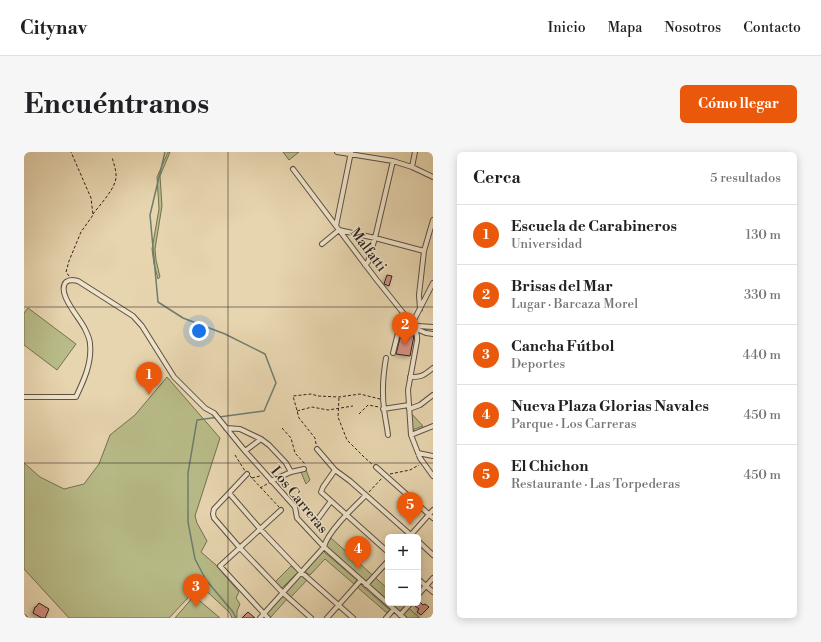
<!DOCTYPE html>
<html lang="es">
<meta charset="utf-8">
<style>
:root{--surface:#fff;--page:#f6f6f6;--text:#202124;--muted:#757577;--line:#e0e0e0;--accent:#ea580c}
body{margin:0;font-family:"Libre Bodoni",serif;background:var(--page);color:var(--text)}
.controls{position:absolute;right:12px;bottom:12px;display:grid;overflow:hidden;border-radius:6px;box-shadow:0 2px 10px #0003}
.controls button{width:36px;height:36px;display:grid;place-items:center;padding:0;border:0;border-bottom:1px solid var(--line);background:var(--surface);color:var(--text);font:20px sans-serif}
.you{position:absolute;left:175px;top:179px;width:14px;height:14px;margin:-10px;border:3px solid #fff;border-radius:50%;background:#1a73e8;box-shadow:0 0 0 6px #1a73e833}
.badge{display:grid;place-items:center;width:26px;height:26px;border-radius:50%;background:var(--accent);color:#fff;font-size:13px;font-weight:700}
.pin{position:absolute;translate:-50% -33px;filter:drop-shadow(0 1px 2px #0008)}
.pin::after{content:'';position:absolute;top:21px;width:14px;height:12px;background:inherit;clip-path:polygon(0 0,100% 0,50% 100%)}
.list{margin:0;padding:0;list-style:none}
h2{display:flex;justify-content:space-between;align-items:center;height:52px;margin:0;padding:0 16px;font-size:17px}
h2 small{font-size:13px;font-weight:400;color:var(--muted)}
.list li{display:grid;grid-template-columns:26px 1fr auto;gap:12px;align-items:center;box-sizing:border-box;height:60px;padding:0 16px;border-top:1px solid var(--line)}
.list b{display:block;font-size:15px;white-space:nowrap}
.list p{margin:0;font-size:13px;white-space:nowrap;color:var(--muted)}
.list em{font-size:13px;font-style:normal;color:var(--muted)}
.map{position:relative;flex:none;width:409px;height:466px;overflow:hidden;border-radius:6px}
header{display:flex;align-items:center;gap:24px;box-sizing:border-box;height:56px;padding:0 20px;background:var(--surface);border-bottom:1px solid var(--line)}
header strong{font-size:19px}
nav{display:flex;gap:22px;margin-inline-start:auto;font-size:14px}
.intro{display:flex;align-items:center;justify-content:space-between;box-sizing:border-box;height:96px;padding:0 24px}
h1{margin:0;font-size:28px}
.button{padding:10px 18px;border-radius:6px;background:var(--accent);color:#fff;font-size:14px;font-weight:700}
main{display:flex;gap:24px;padding:0 24px}
aside{flex:1;background:var(--surface);border-radius:6px;box-shadow:0 2px 10px #0003}
.map>svg:first-child{display:block}
</style>
<header>
<strong>Citynav</strong>
<nav><a>Inicio</a><a>Mapa</a><a>Nosotros</a><a>Contacto</a></nav>
</header>
<div class="intro"><h1>Encuéntranos</h1><a class="button">Cómo llegar</a></div>
<main>
<div class="map">
<svg width="409" height="466" viewBox="0 0 409 466">
<defs>
<filter id="shadow"><feDropShadow dx="-2" dy="2" stdDeviation="2" flood-color="#0004"/></filter>
</defs>
<rect width="100%" height="100%" fill="#e7d5af"/>
<filter id="stains"><feTurbulence type="fractalNoise" baseFrequency=".005" numOctaves="4"/><feColorMatrix values="0 0 0 0 .2 0 0 0 0 .09 0 0 0 0 .02 0 0 0 .5 -.17"/></filter>
<radialGradient id="worn" r=".72"><stop offset=".6" stop-color="#630" stop-opacity="0"/><stop offset="1" stop-color="#630" stop-opacity=".3"/></radialGradient>
<path fill="#b8bc88" stroke="#747052" d="M144 0H146L136 24 138 54 131 97 132 108 136 125 134 127 130 112 128 97 135 57 133 25Z
M259 0H275L265 8Z
M4 156 52 192 33 218 0 193V161Z
M143 225 196 286 171 364 173 371 183 389 177 400 192 413 215 440 212 446 216 452 213 459V466H208L206 461 176 433 145 466H45L0 417V311L16 325 40 337 60 332 75 312 86 283 111 263Z
M387 261 399 274 388 278Z
M282 318 286 328 282 332 277 320Z
M307 386 364 437V450L303 396 301 394Z
M299 399 333 428 330 432 301 407 286 423 281 420Z
M267 414 274 420 258 436 251 430Z
M277 423 283 428 267 445 261 439Z
M336 432 366 458 363 461 333 435Z
M259 442 264 446 246 466 242 461Z
M170 444 196 466H151Z
M366 451H379L396 466H383Z"/>
<g fill="none" stroke-linecap="round" stroke-linejoin="round">
<path stroke="#6d7d70" stroke-width="1.5" d="M141 0 126 63 134 150 159 166 201 182 241 202 252 231 240 259 173 268 164 321V370L171 407 182 428 209 460 212 466"/>
</g>
<path fill="#d18e7d" stroke="#2f231d" filter="url(#shadow)" d="M363 123 368 124 365 134 360 132Z
M377 182 390 184 386 204 372 202Z
M395 449 399 453 401 452 405 455 397 463 393 460 395 457 391 454Z
M15 451 25 457 21 466H18L9 461 11 455H12Z
M224 460 231 466H218Z"/>
<g fill="none" stroke-linecap="round" stroke-linejoin="round">
<defs>
<path id="minor" d="M313 0 369 9 388 15 409 25
M388 15 391 0
M269 17 352 127 388 172C391 178 394 182 393 189L384 238 387 283 396 306 409 324
M312 74 327 0
M298 92 315 78 351 86 400 99
M341 113 344 110 351 86 369 9
M396 157 395 143 400 99 409 68
M388 172 409 131
M390 176 402 181 409 182
M390 176 394 174 409 175
M369 201 374 181 382 165
M362 206C359 223 358 241 360 257 361 266 363 274 364 283
M386 225C398 225 399 224 409 216
M0 245H52C60 228 68 211 66 192 66 187 63 181 61 177 56 166 32 141 42 130 46 127 50 128 54 129L109 164 118 174 150 225 181 256 190 261 221 299 271 355 273 366 300 395 380 466
M359 257 385 253
M385 257 396 253 409 243
M202 276 216 277 237 287 245 293 262 311 267 320
M387 283 409 274
M293 297 311 318 326 329 389 385
M221 299 237 287
M394 301 409 304
M352 315 409 366
M311 318 299 335 297 340 364 400
M223 322 190 357 189 362 190 366 216 396 259 441 287 466
M247 329 267 320 280 317
M205 341 237 378 277 420 329 466
M293 368 307 349
M385 385 409 358
M394 389 409 403
M394 427 409 440
M342 433 364 409
M394 443 409 426
M376 463 387 451
M0 465 1 466
M236 466 300 395C303 380 330 355 342 343
M244 466 196 414 257 358
M303 466 337 428
M362 466 370 457"/>
</defs>
<use href="#minor" stroke="#5d5042" stroke-width="6"/>
<path stroke="#2f231d" stroke-width="1" stroke-dasharray="3 2" stroke-linecap="butt" d="M69 62C75 54 88 40 91 30 94 22 90 13 88 5
M45 124 42 120 45 109 57 80 69 63 67 46 47 0
M315 246 314 265 323 288 341 306 348 312
M273 259 288 255 304 258 329 254
M335 262 344 253 355 255
M258 276 267 286 271 301 281 312
M292 292 291 286 275 266 269 244 287 242 294 244 315 245 336 242 356 247
M211 303 221 319
M366 322 386 318 395 313
M226 324 255 355
M228 326 236 324
M236 336 243 332
M345 340 358 326"/>
<use href="#minor" stroke="#efe4cb" stroke-width="4"/>
</g>
<path fill="none" stroke="#2f231d" stroke-width="1" stroke-opacity="0.55" d="M204 0V466M0 155H409M0 311H409"/>
<g text-anchor="middle" dominant-baseline="central" stroke-width="3" stroke-linejoin="round" paint-order="stroke">
<g font-size="14" fill="#2f231d" stroke="#efe4cb">
<text transform="translate(344 98) rotate(53)">Malfatti</text>
<text transform="translate(275 348) rotate(51)">Los Carreras</text>
</g>
</g>
<rect width="100%" height="100%" filter="url(#stains)"/>
<rect width="100%" height="100%" fill="url(#worn)"/>
</svg>
<div class="controls">
<button>+</button>
<button>−</button>
</div>
<div class="you"></div>
<div class="pin badge" style="left:125px;top:243px">1</div>
<div class="pin badge" style="left:381px;top:193px">2</div>
<div class="pin badge" style="left:172px;top:455px">3</div>
<div class="pin badge" style="left:334px;top:417px">4</div>
<div class="pin badge" style="left:386px;top:373px">5</div>
</div>
<aside>
<h2>Cerca<small>5 resultados</small></h2>
<ul class="list">
<li><span class="badge">1</span><div><b>Escuela de Carabineros</b><p>Universidad</p></div><em>130 m</em></li>
<li><span class="badge">2</span><div><b>Brisas del Mar</b><p>Lugar · Barcaza Morel</p></div><em>330 m</em></li>
<li><span class="badge">3</span><div><b>Cancha Fútbol</b><p>Deportes</p></div><em>440 m</em></li>
<li><span class="badge">4</span><div><b>Nueva Plaza Glorias Navales</b><p>Parque · Los Carreras</p></div><em>450 m</em></li>
<li><span class="badge">5</span><div><b>El Chichon</b><p>Restaurante · Las Torpederas</p></div><em>450 m</em></li>
</ul>
</aside>
</main>
